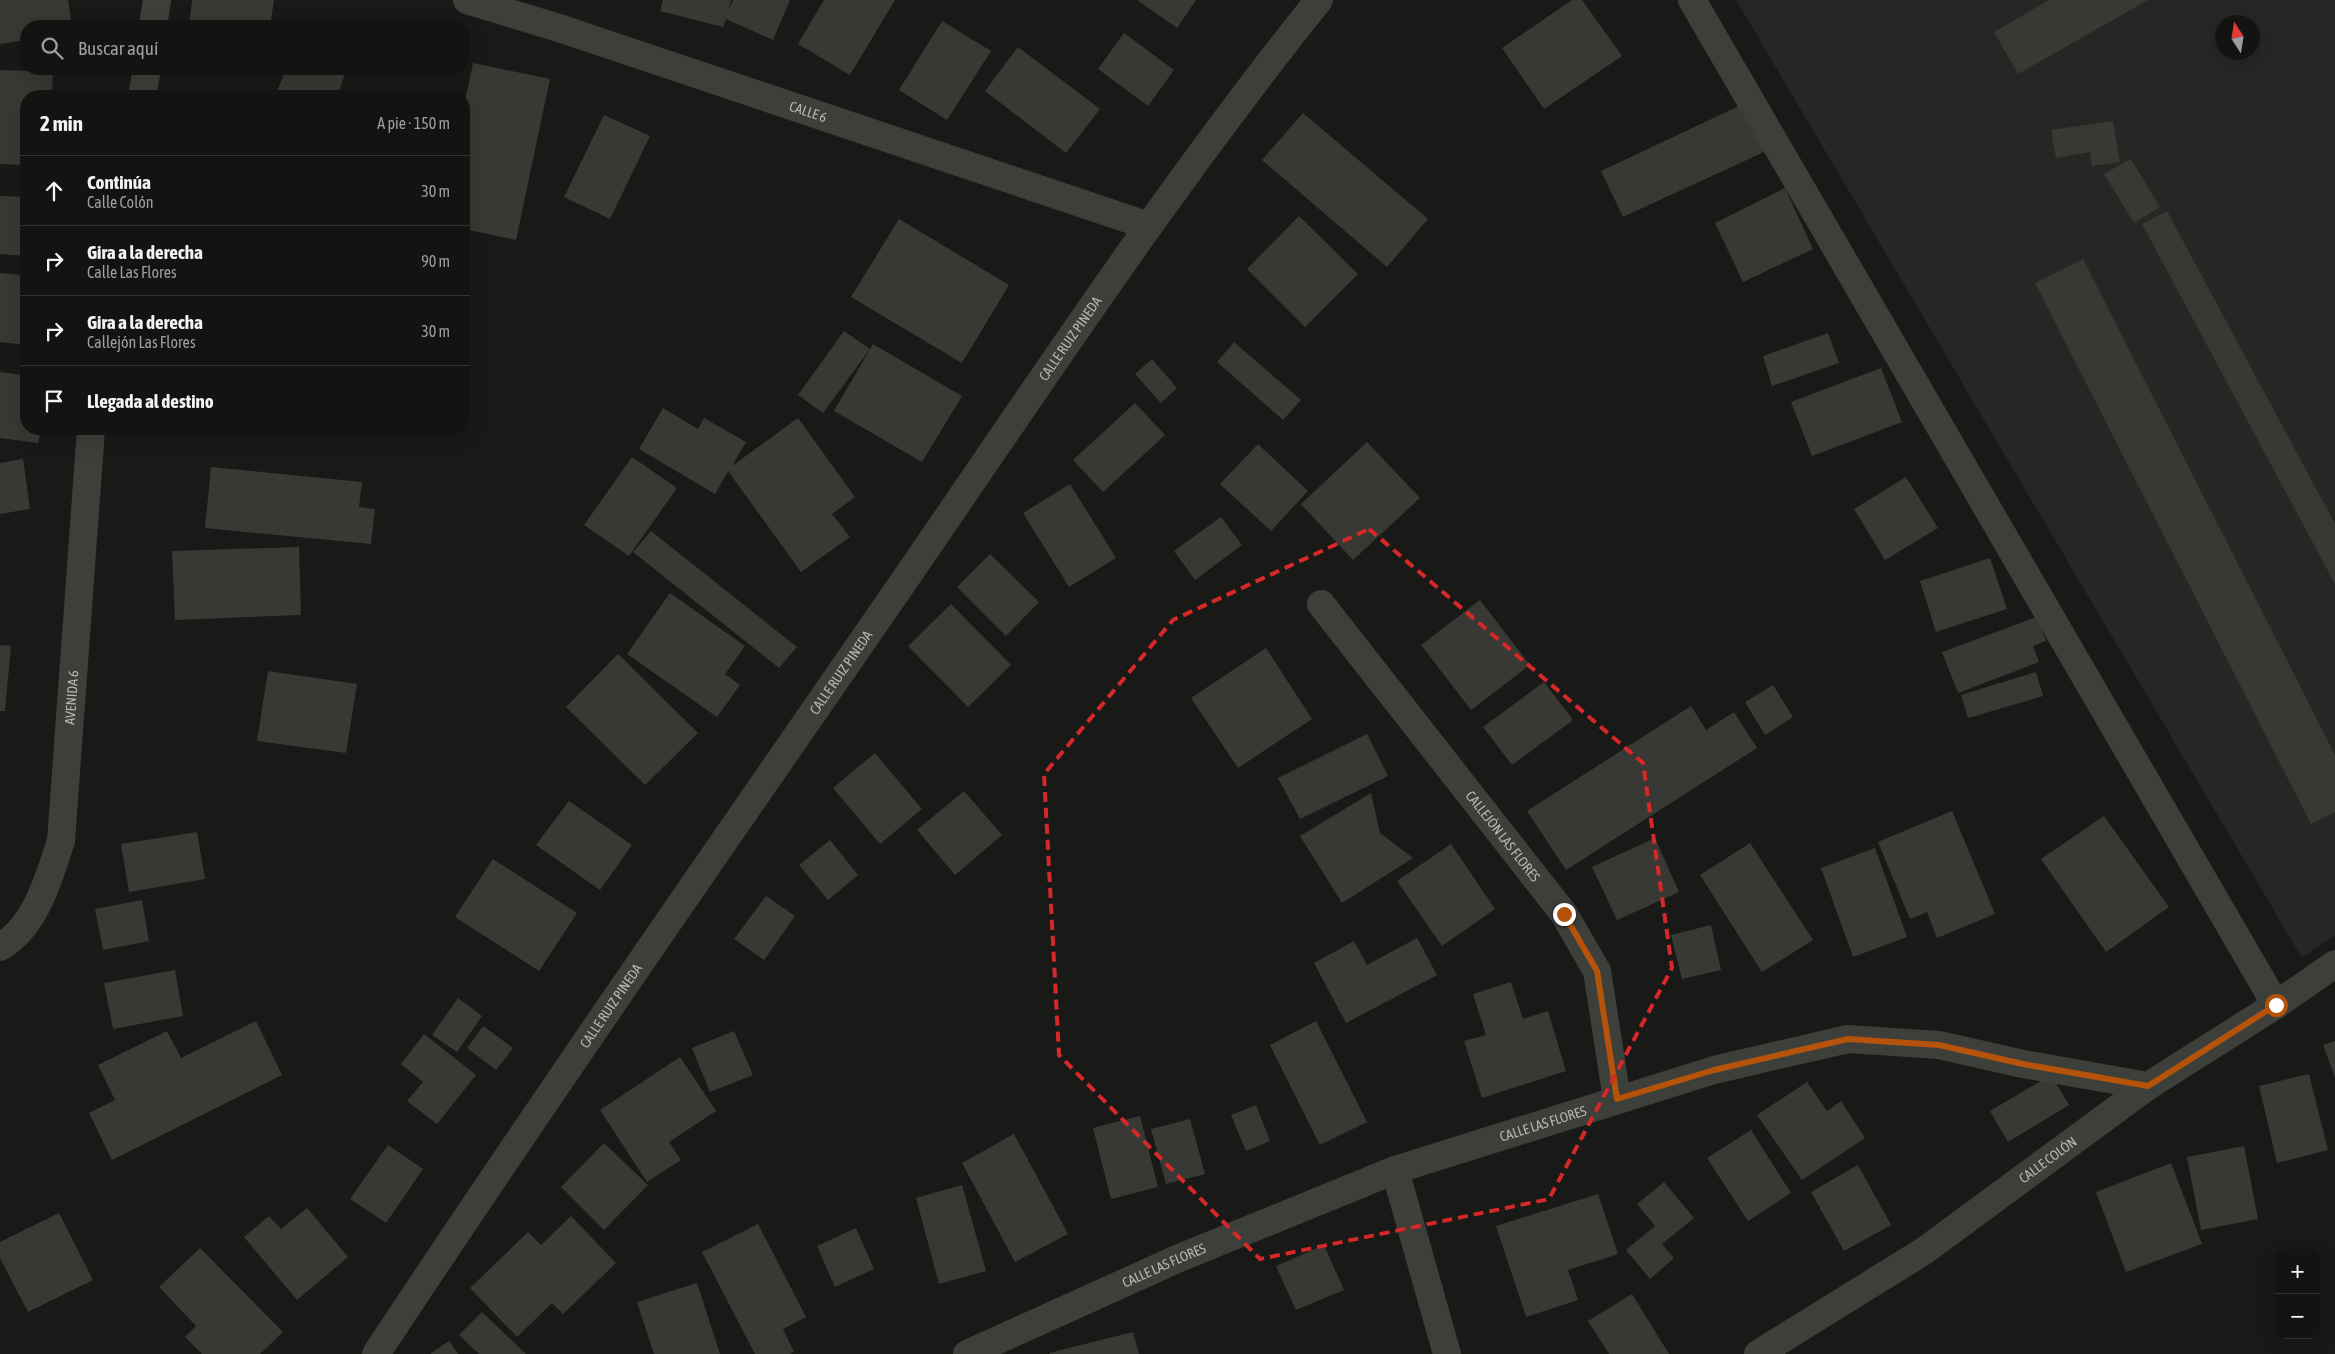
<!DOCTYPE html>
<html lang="es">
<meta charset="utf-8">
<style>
:root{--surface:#131412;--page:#1c1d1b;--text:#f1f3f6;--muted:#9d9e9f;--line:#323332}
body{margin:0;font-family:"Asap Condensed",sans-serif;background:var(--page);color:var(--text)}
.controls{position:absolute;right:15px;bottom:15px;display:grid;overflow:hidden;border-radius:10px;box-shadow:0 5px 20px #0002}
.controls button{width:45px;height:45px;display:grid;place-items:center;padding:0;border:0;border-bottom:1px solid var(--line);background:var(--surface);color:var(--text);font:25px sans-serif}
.compass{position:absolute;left:2215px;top:15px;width:45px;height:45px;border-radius:50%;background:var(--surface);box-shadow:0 5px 20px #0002;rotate:348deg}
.stop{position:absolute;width:15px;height:15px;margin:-11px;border:4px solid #b45309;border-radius:50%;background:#fff}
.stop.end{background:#b45309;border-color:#fff;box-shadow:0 1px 5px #0008}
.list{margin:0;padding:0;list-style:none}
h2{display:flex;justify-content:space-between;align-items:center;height:65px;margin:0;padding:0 20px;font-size:21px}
h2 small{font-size:16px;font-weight:400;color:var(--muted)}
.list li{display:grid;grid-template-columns:32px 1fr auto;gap:15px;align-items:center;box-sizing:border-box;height:70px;padding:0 20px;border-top:1px solid var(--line)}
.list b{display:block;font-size:19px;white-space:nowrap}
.list p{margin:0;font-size:16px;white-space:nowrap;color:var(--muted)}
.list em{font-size:16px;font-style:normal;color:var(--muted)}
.icon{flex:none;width:28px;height:28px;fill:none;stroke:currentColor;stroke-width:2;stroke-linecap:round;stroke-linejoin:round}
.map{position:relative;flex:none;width:2335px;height:1354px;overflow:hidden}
.search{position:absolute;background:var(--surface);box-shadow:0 5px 20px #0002;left:20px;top:20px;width:450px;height:55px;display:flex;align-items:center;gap:12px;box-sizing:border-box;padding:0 18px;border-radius:20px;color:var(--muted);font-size:19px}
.panel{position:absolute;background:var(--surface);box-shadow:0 5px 20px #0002;left:20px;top:90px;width:450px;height:345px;border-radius:20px}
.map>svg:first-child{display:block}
</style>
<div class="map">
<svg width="2335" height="1354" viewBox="0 0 2335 1354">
<rect width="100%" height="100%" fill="#191a18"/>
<path fill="#262724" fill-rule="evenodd" d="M1736 0H2335V935L2302 958ZM2222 22H2252V52H2222Z"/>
<path fill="#383935" d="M0 0H68L72 26H26V40L0 44Z
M192 0H274L270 26H189Z
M663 0H731L728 11 733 0H790L773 40 726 19 723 27 660 11Z
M824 0H895L850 75 798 44Z
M1137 0H1196L1177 28Z
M1572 0H1582L1622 56 1544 109 1502 48Z
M2049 0H2148L2018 74 1994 32Z
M304 21 316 26H302Z
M942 21 991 51 947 120 899 90Z
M1124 33 1174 70 1148 106 1098 69Z
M1018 47 1100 109 1066 153 985 91Z
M473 63 550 79 516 240 464 229V106Z
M286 69H347L337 96H275Z
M0 70 53 72 52 96H26V165L0 164Z
M1741 105 1764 152 1623 217 1601 171Z
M1303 113 1428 219 1387 267 1262 160Z
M604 115 650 136 610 219 564 197Z
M2113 121 2120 162 2092 166 2090 152 2056 158 2051 130Z
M2131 159 2160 207 2134 223 2104 174Z
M1785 188 1813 249 1743 282 1715 223Z
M0 196 26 197V256L0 254Z
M2167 211 2335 524V584L2142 224Z
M1299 216 1358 274 1305 327 1247 269Z
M899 219 1009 285 962 363 851 297Z
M2083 259 2335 755V812L2311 824 2035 283Z
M0 273 26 275V345L0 342Z
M844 331 870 349 823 413 798 395Z
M1828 333 1839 363 1772 386 1763 356Z
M1234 342 1301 400 1283 420 1217 362Z
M873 344 962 396 922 462 834 411Z
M1152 359 1177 388 1161 403 1135 374Z
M1881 368 1902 422 1812 456 1791 402Z
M0 372 23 375 20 400 26 401V429H41L38 443 0 438Z
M1135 403 1165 435 1103 492 1073 460Z
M663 408 698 429 704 418 746 442 732 466 798 418 855 497 832 514 850 537 801 572 728 471 715 494 639 449Z
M1367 442 1420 498 1353 560 1301 504Z
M1258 444 1308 491 1271 531 1220 484Z
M632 457 677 488 629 556 584 525Z
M23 459 30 509 0 514V463Z
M211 467 362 482 359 507 375 509 371 544 205 528Z
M1906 477 1938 528 1885 560 1854 509Z
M1070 484 1116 558 1069 587 1023 513Z
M1221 517 1242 545 1195 580 1174 551Z
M651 531 797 647 779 668 633 552Z
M299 547 301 615 175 620 172 551Z
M990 554 1039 602 1006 636 957 587Z
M1990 558 2007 609 1936 632 1920 581Z
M670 593 745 646 725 674 740 685 717 717 627 654Z
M1480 600 1530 665 1471 710 1421 645Z
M951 604 1011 665 968 707 908 646Z
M2037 617 2046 641 2033 646 2039 662 1958 693 1942 652Z
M0 645 11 646 5 711H0Z
M1266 648 1312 719 1238 768 1191 698Z
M618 654 698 733 645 785 566 707Z
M268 671 357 684 346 753 257 741Z
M2036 672 2043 696 1968 718 1961 695Z
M1544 682 1573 720 1512 765 1483 727Z
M1773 685 1793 717 1765 735 1745 702Z
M1691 706 1706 730 1734 712 1757 748 1566 870 1527 811Z
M1367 734 1388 776 1300 819 1278 778Z
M875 753 922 809 880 844 833 788Z
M964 791 1002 835 955 875 917 830Z
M1371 793 1380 833 1413 858 1342 903 1300 836Z
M569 801 632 845 600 890 536 845Z
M1952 811 1995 914 1937 938 1927 912 1910 919 1878 842Z
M2104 816 2169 907 2106 952 2041 859Z
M197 832 205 879 129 892 121 844Z
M1655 838 1679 892 1617 920 1592 867Z
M830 840 858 875 828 900 799 865Z
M1750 843 1813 940 1762 972 1700 875Z
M1451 844 1495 909 1442 946 1397 881Z
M1875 848 1907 937 1853 957 1821 868Z
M493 859 577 913 539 971 455 917Z
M766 896 795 916 764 960 734 939Z
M142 900 149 941 103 950 95 909Z
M1711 925 1721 970 1682 979 1671 935Z
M1417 938 1437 975 1346 1023 1314 963 1354 941 1367 965Z
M175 970 183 1016 113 1029 104 983Z
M1511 982 1523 1019 1548 1011 1566 1071 1482 1098 1464 1041 1486 1035 1473 994Z
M458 998 482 1016 457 1052 432 1035Z
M256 1021 282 1075 112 1160 89 1113 115 1100 98 1065 167 1031 181 1058Z
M1316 1021 1367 1122 1320 1145 1270 1045Z
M483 1026 513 1048 496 1070 467 1048Z
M734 1031 753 1075 710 1092 692 1048Z
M424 1034 476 1075 437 1124 407 1101 423 1082 401 1064Z
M2335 1041V1077L2323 1045Z
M680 1057 716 1111 669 1142 681 1160 647 1182 600 1110Z
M2309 1074 2328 1150 2277 1163 2259 1086Z
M2051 1075 2069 1105 2008 1142 1990 1111Z
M1807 1082 1827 1111 1841 1101 1865 1138 1802 1180 1757 1115Z
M1256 1105 1270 1141 1246 1151 1231 1115Z
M1140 1116 1158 1187 1111 1199 1093 1128Z
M1190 1119 1205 1174 1166 1184 1151 1129Z
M1751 1130 1791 1193 1748 1221 1707 1158Z
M1014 1134 1068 1234 1015 1262 962 1163Z
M604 1143 648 1185 604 1230 561 1187Z
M388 1145 423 1169 386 1223 350 1199Z
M2244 1146 2258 1219 2201 1230 2187 1157Z
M2171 1163 2202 1244 2126 1272 2096 1192Z
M1858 1165 1891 1225 1844 1251 1811 1192Z
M1664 1182 1694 1218 1662 1244 1674 1258 1650 1279 1626 1250 1655 1226 1637 1204Z
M962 1185 986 1271 939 1284 916 1198Z
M1598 1194 1618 1254 1568 1270 1578 1300 1526 1317 1496 1226Z
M307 1208 348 1257 297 1300 244 1237 269 1216 281 1229Z
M59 1213 93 1280 28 1312 0 1258V1242Z
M571 1216 616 1263 563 1314 552 1303 517 1337 470 1288 528 1232 541 1245Z
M758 1224 806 1317 783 1329 794 1352 790 1354H755L702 1252Z
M856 1228 874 1269 835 1287 817 1246Z
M1324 1245 1344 1290 1296 1310 1276 1266Z
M200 1248 283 1332 260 1354H202L185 1337 196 1326 159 1287Z
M697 1283 720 1354H654L637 1302Z
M1632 1294 1669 1354H1609L1588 1321Z
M482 1312 526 1354H479L459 1335Z
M1133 1332 1139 1354H1049V1353Z
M449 1341 458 1354H430Z"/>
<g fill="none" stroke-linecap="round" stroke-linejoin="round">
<g stroke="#3d3f3a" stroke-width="28">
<path id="s1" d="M467 0 562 29 1149 226"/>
<path d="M1692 0 2276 1005"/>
<path d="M153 26 157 0"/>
<path d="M142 96 147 69"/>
<path id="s2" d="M1321 604 1564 914 1597 971 1617 1099"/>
<path id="s3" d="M0 947C36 927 49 877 61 841L91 429"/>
<path d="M1395 1170 1447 1354"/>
<path id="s4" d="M376 1354C545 1098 721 846 895 594 1033 394 1167 189 1319 0"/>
<path id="s5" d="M967 1354 1177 1259 1395 1170 1714 1070 1848 1039 1939 1045 2023 1064 2148 1086"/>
<path id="s6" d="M1758 1354 1924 1251 2148 1086 2276 1005 2335 964"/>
</g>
</g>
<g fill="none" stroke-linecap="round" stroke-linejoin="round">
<path stroke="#b45309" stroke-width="6" d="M1564 914 1597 971 1617 1099 1714 1070 1848 1039 1939 1045 2023 1064 2148 1086 2276 1005"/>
</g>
<path fill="none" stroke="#d62828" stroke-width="4" stroke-dasharray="10 6" stroke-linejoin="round" d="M1369 529 1643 763 1672 968 1549 1199 1260 1259 1059 1055 1044 774 1173 620Z"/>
<g text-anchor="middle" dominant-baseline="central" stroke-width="5" stroke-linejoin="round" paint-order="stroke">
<g font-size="14" fill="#b5b9ac" stroke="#141513">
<text stroke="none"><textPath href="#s1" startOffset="359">CALLE 6</textPath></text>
<text stroke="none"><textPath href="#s4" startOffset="1230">CALLE RUIZ PINEDA</textPath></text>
<text stroke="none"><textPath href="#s4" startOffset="825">CALLE RUIZ PINEDA</textPath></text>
<text stroke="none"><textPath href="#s3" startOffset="269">AVENIDA 6</textPath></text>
<text stroke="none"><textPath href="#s2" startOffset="295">CALLEJÓN LAS FLORES</textPath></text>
<text stroke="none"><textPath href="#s4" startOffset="420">CALLE RUIZ PINEDA</textPath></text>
<text stroke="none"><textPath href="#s5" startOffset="621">CALLE LAS FLORES</textPath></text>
<text stroke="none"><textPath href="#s6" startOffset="349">CALLE COLÓN</textPath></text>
<text stroke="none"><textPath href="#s5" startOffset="216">CALLE LAS FLORES</textPath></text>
</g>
</g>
</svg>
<div class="controls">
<button>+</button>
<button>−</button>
</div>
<svg class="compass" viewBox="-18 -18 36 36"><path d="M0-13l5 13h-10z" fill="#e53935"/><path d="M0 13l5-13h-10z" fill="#9d9e9f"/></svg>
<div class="stop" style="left:2276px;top:1005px"></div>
<div class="stop end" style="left:1564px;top:914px"></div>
<div class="search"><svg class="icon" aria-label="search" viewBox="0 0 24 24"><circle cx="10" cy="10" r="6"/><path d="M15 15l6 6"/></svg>Buscar aquí</div>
<section class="panel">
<h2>2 min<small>A pie · 150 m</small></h2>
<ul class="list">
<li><svg class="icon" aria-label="ahead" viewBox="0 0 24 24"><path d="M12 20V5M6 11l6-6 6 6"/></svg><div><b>Continúa</b><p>Calle Colón</p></div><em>30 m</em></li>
<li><svg class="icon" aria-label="right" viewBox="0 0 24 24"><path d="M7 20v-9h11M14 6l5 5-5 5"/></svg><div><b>Gira a la derecha</b><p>Calle Las Flores</p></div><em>90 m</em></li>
<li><svg class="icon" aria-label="right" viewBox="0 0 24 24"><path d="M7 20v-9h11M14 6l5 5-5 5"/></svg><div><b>Gira a la derecha</b><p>Callejón Las Flores</p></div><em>30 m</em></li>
<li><svg class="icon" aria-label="arrive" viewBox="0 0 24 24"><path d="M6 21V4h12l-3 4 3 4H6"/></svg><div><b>Llegada al destino</b></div></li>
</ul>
</section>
</div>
